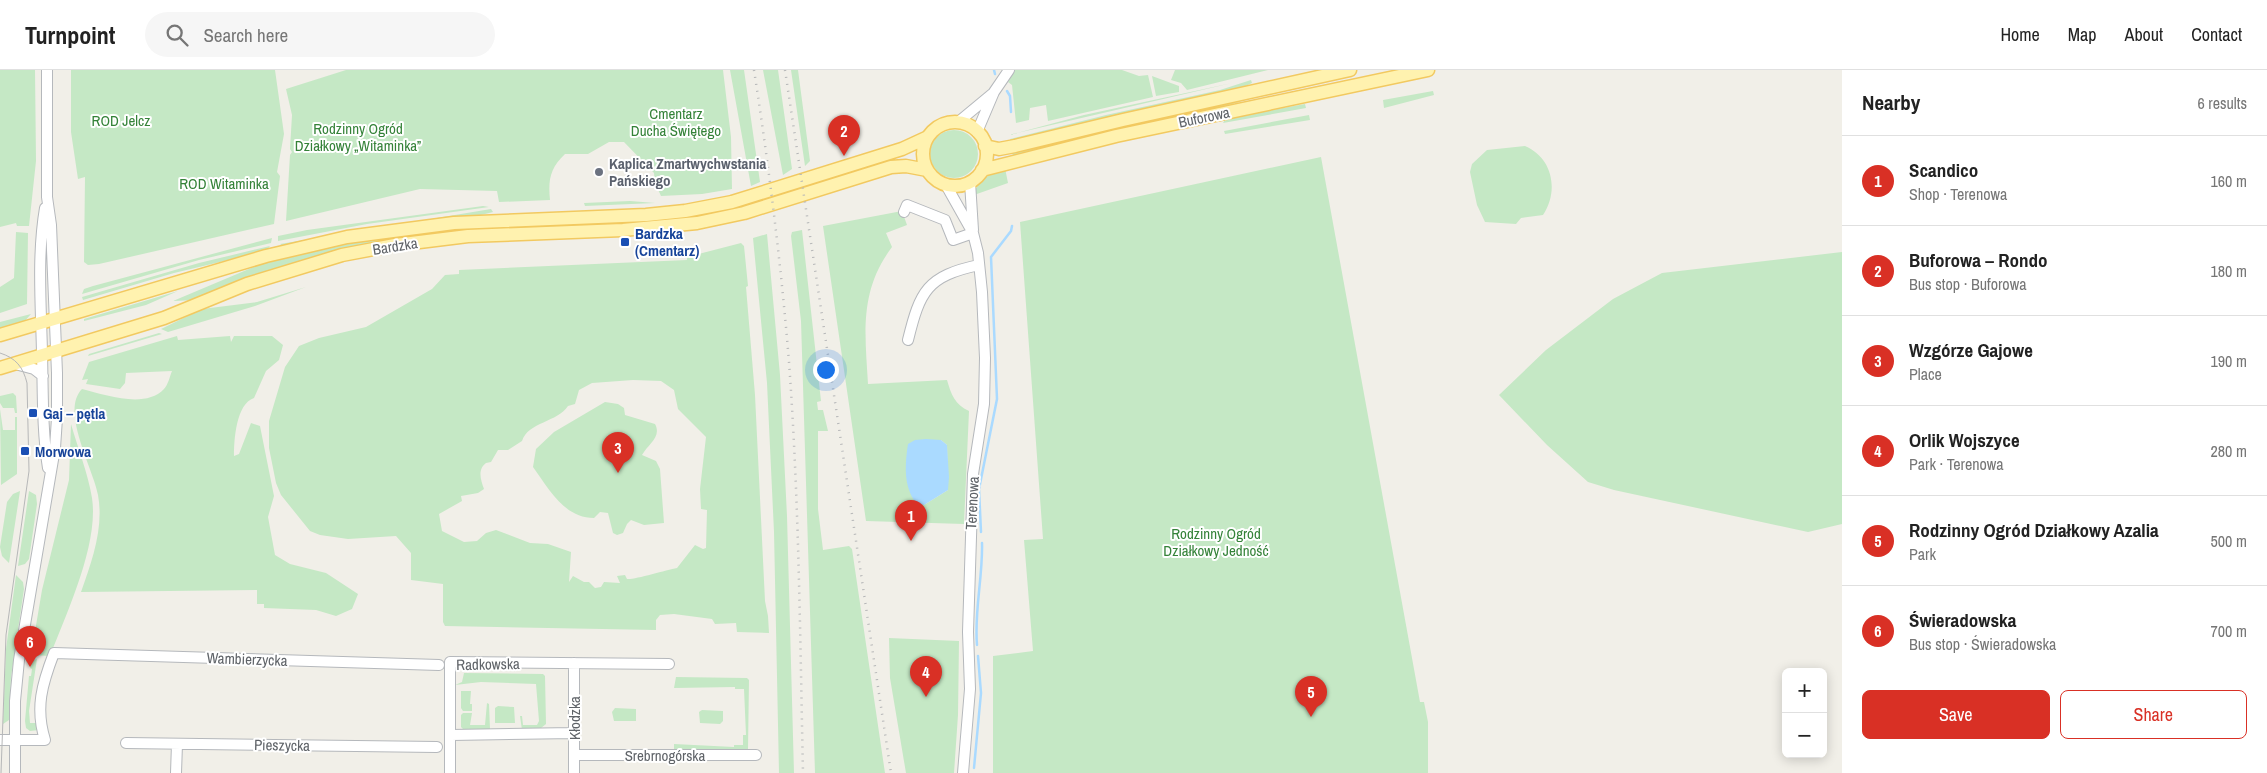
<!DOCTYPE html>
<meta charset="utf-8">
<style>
:root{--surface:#fff;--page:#f6f6f6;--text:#222;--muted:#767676;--line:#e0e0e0;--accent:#d93025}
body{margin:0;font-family:"Archivo Narrow",sans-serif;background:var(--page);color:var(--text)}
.controls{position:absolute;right:15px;bottom:15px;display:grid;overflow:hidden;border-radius:8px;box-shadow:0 2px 12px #0003}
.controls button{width:45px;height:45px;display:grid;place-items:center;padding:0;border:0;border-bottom:1px solid var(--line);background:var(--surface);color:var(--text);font:25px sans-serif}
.you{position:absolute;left:825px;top:299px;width:18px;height:18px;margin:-12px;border:4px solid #fff;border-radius:50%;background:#1a73e8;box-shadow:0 0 0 8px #1a73e833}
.badge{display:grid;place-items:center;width:32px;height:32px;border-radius:50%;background:var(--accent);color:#fff;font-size:16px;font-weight:700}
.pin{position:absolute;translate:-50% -41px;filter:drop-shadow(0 1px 2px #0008)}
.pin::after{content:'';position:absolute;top:26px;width:18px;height:15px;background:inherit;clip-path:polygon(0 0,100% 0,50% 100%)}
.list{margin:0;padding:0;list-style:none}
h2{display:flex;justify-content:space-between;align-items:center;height:65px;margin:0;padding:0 20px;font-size:21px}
h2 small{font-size:16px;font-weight:400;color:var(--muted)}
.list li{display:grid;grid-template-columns:32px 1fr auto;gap:15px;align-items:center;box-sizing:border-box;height:90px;padding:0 20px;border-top:1px solid var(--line)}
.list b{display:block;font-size:19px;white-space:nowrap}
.list p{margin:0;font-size:16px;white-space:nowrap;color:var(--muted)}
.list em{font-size:16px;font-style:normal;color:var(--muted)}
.actions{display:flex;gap:10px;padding:15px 20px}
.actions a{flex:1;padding:11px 0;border:1px solid var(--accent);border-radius:8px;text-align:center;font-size:18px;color:var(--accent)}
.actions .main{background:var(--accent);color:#fff}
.icon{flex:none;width:28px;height:28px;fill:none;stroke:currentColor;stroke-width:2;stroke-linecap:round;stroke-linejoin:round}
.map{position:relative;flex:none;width:1842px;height:703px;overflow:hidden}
header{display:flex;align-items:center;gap:30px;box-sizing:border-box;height:70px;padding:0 25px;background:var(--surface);border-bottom:1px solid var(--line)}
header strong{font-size:24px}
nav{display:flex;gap:28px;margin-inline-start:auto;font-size:18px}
.search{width:350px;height:45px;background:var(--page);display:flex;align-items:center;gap:12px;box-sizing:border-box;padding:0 18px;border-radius:28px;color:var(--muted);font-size:19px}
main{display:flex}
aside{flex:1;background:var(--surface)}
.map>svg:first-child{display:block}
</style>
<header>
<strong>Turnpoint</strong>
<div class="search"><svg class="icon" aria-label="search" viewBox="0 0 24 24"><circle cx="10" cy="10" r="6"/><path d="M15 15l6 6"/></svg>Search here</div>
<nav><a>Home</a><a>Map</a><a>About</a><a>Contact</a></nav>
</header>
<main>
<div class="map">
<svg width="1842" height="703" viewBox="0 0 1842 703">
<rect width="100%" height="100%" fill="#f1efe8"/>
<path fill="#c5e8c5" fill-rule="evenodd" d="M0 0H35L36 91 29 156H17L16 153 0 157Z
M71 0H275L284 64 277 102 280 106 274 154 99 194 88 195 84 192 85 107 78 109 71 62Z
M346 0H723L731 67 732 119 702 124 661 126 655 113 654 103 624 72H609L588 84H565C550 98 548 110 550 130L499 132 497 121 420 119 286 151 290 85 292 82 290 79 292 45 286 19Z
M730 0H744L760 112 751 116Z
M763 0H778L792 99 783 105Z
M791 0H798L810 91 805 96Z
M1015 0H1122L1139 6 1148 5 1153 27 1048 51 1046 35 1030 38 1029 50 1016 53 1012 15 1008 12Z
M1175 0H1268L1187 20 1181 13 1171 10Z
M1152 6 1179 16V22L1156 26Z
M1251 10 1252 13 1237 20 1011 72 1010 69 1106 45 1220 20Z
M1232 13 1009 65 1084 45Z
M1433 21 1434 25 1384 38 1383 30Z
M1249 29 1203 42 1013 86 1012 82 1101 60Z
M1305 34 1306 38 1223 53 1226 48Z
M1309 45 1310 50 1225 64 1224 61Z
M930 84a24 24 0 1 1 48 0a24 24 0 1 1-48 0Z
M1525 76C1553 88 1559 121 1543 145L1521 148 1516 154 1485 152 1477 135 1470 102 1472 94 1487 80Z
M1321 87 1420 632H1424L1428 652V703H993V586L1033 581 1024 470 1043 469 1020 152Z
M1005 98 1008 113 974 125C977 109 992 103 1005 98Z
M630 131 655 133 585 136 584 133Z
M483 136 489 137 367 154 278 171V166L307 160Z
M491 139 493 142 473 147 283 176 280 174Z
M902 141 907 155 886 163 892 177C859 221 865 263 868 314L947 310C951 324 955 335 969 341L964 454 866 451 823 156ZM915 370H941L947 375 948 420 924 435Z
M559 154V157L324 185 278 198 196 230 173 231 270 190 352 172 452 159Z
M802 160 821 331 817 332 818 340H823L828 361H818V439L823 480 849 476 852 479 885 703H815L801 251 791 166 792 162Z
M16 162 28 163 27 234 0 243V217L14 208Z
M767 164 780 305 787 446 794 703H779L774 462 767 313 753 168Z
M272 168 271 173 199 190 82 224 84 219 93 216Z
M741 173 744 176 748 216 746 217 755 325 765 531 768 546 769 563 737 562 736 553 715 554 712 549 674 544 660 545 656 550V560L445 556 443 552V514L411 510V483L396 466 348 469 320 465 310 461 281 425 276 413 269 378V351L285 297 299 276 319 268 366 257 432 219 445 205 459 204V200L687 190V187ZM633 310 661 311 674 320 678 339 706 367 700 419 701 439 707 440 706 478 703 479 695 475 677 498C666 500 634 510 627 509L625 505 617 506 620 513 604 512 601 517 595 518 589 512H584L573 506 569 512 571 482 548 474 530 473 496 460 486 463 477 471 464 472 442 461 439 444 462 431 461 426 478 423 484 419C481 410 477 400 486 393L491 392 498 380H508L522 371C528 352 558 352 568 336L575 334 579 320 592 313Z
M270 176 266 181 174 203 83 230 82 227 199 193Z
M1842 182V454L1808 462 1614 420 1588 412 1547 375 1499 325 1546 280 1613 229 1662 203Z
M306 217 255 236 168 262 161 259 202 239 257 232Z
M178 221 146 235 84 251V249Z
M31 244 24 252 0 259V252Z
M159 263 162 264 88 286 89 284Z
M177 266 178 270 230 266 231 272 234 266H272L283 275 279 290 266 301 254 328C236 334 234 370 234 386L239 384 251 353 260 356 274 426 268 447 275 485 290 494 326 503 358 524 352 539 336 546 316 540 264 538V534H257V520L81 522C92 491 104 458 98 425 93 398 60 341 82 319 106 325 145 339 164 319 168 315 170 306 172 301L126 303 125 313 120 319 86 314 88 309 82 310 89 292Z
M13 323 16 326 17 343H15L14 338H3L0 333V326Z
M605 332 618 334 624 338 625 345 655 354C662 367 648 374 642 385L656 391 660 399 664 453 644 455 631 450 627 454 623 463 617 465 613 463 608 443 600 442 594 448C564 448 549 419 533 397L536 379 554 362Z
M0 339 3 360H15V347H17V404L1 415Z
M71 354C78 379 88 403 92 428 99 474 67 542 50 586L31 585 42 520 69 410Z
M20 421 9 493 2 486 0 477 7 432 13 424Z
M29 421 36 425 37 434 29 489 25 494 18 496Z
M16 505 23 512 24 519 11 607 9 650 3 654 6 579Z
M889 568 959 571 958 645 954 703H906L890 608Z
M37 589 29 641 30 653H38L39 660 30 661 26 658 25 651 29 606H31L32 599 30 598 31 591Z
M464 603 543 604 545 606 546 654 541 658 522 660 520 646H522L523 655H537L539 651 536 614 481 612 455 615 462 612Z
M676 607 747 608 749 610 748 679H674V674L734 677V675H743V665H746L744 619H735V617L674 618Z
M461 621H471L470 634H472V641H463L461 638Z
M487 633 489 634 490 659H463L461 657V645L463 643H472L470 655H485Z
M498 636 514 637 515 653H495V638Z
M615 638 636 639V651H614L612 642Z
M702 640 723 641V651L720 654 700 653 699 642Z"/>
<path fill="#aadaff" d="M926 369 941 370 947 375 949 407 948 420 924 435 916 433C903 416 905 394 908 374L915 370Z"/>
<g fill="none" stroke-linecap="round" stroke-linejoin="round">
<path stroke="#aadaff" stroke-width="2.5" d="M994 0 995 4
M1007 21 1010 26 1011 42
M981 462 979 419 997 329 991 187 1011 161 1012 156
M977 575C974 541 983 507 982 473
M974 698 981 623 978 586"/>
<defs>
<path id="minor" d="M957 53 992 24
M977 62 994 22 1009 0
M970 112 973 160
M946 115 973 163 978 183 982 222 985 288 984 334 973 404 968 562 970 619 963 703
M45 138C37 185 41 235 42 283 43 321 42 360 48 398
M904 142 907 135 945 150 953 170 973 163
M908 270C920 221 927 206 979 195
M15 294 34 299 43 306
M451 665 574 663
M0 670H45C35 638 42 614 54 583L439 595
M126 673 437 677
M574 685H756
M15 703V631L19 590 55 378 57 348V303L51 155 47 127V0
M176 703 177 674
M450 703V592L669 594
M574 703V593"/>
<path id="major" d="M923 84a32 32 0 1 1 64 0a32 32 0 1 1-64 0Z
M985 76 999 79 1015 76 1123 50 1350 0
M982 100 1116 66 1428 0
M0 265 266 186 347 167 454 153 646 145 685 141 732 132 902 79 928 67
M0 298 164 248 247 214 342 185 395 175 468 166 623 160 697 153 744 143 891 97 906 96 927 100"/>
</defs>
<use href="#minor" stroke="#b5b8bc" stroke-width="12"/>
<use href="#major" stroke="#f2c960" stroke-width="15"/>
<use href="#minor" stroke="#fff" stroke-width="10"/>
<use href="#major" stroke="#fff2af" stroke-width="12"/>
<path stroke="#b6b7b8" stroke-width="1" d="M0 283C16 288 23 297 27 313L29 401 6 565 1 703"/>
<path stroke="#b6b7b8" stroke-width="2.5" stroke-dasharray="1 6" stroke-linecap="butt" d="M754 0C769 97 781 194 789 292 799 429 800 566 803 703
M785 0 891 703"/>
</g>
<circle fill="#6b7280" stroke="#fff" stroke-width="2" cx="599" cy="102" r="5"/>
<g fill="#1a4fb4" stroke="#fff" stroke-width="2">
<rect x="620" y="167" width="10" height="10" rx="2.5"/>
<rect x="28" y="338" width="10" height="10" rx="2.5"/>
<rect x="20" y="376" width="10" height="10" rx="2.5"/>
</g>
<g text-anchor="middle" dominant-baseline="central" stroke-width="4" stroke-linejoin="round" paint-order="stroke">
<g font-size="15" fill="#348238" stroke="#fff">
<text x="676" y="43">Cmentarz<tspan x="676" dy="17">Ducha Świętego</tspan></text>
<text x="121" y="50">ROD Jelcz</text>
<text x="358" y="58">Rodzinny Ogród<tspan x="358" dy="17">Działkowy „Witaminka”</tspan></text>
<text x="224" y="113">ROD Witaminka</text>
<text x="1216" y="463">Rodzinny Ogród<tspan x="1216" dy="17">Działkowy Jedność</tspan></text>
</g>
<g font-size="15" fill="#5f6368" stroke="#fff">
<text transform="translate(1204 47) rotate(-12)">Buforowa</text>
<text transform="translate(395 176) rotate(-9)">Bardzka</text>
<text transform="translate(972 433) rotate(-87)">Terenowa</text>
<text transform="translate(247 589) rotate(2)">Wambierzycka</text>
<text transform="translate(488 594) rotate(-1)">Radkowska</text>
<text transform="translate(574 648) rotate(-90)">Kłodzka</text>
<text transform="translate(282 675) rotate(1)">Pieszycka</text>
<text x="665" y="685">Srebrnogórska</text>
</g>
<g font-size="15" font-weight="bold" fill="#5b616d" stroke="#fff" text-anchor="start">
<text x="609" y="93">Kaplica Zmartwychwstania<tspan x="609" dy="17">Pańskiego</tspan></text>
</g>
<g font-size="15" font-weight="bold" fill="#164399" stroke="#fff" text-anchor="start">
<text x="635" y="163">Bardzka<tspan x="635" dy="17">(Cmentarz)</tspan></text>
<text x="43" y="343">Gaj – pętla</text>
<text x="35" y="381">Morwowa</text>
</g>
</g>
</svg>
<div class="controls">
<button>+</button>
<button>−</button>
</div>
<div class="you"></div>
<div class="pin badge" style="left:911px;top:471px">1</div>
<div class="pin badge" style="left:844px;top:86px">2</div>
<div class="pin badge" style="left:618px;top:403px">3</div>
<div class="pin badge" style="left:926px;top:627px">4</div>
<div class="pin badge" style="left:1311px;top:647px">5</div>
<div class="pin badge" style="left:30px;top:597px">6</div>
</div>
<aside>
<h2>Nearby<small>6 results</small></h2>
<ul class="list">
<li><span class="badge">1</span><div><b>Scandico</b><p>Shop · Terenowa</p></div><em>160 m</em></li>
<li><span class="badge">2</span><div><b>Buforowa – Rondo</b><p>Bus stop · Buforowa</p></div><em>180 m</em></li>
<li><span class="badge">3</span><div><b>Wzgórze Gajowe</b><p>Place</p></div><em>190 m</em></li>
<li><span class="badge">4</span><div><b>Orlik Wojszyce</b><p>Park · Terenowa</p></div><em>280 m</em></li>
<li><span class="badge">5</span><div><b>Rodzinny Ogród Działkowy Azalia</b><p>Park</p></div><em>500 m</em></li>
<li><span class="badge">6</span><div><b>Świeradowska</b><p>Bus stop · Świeradowska</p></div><em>700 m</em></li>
</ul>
<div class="actions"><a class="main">Save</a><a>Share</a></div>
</aside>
</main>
